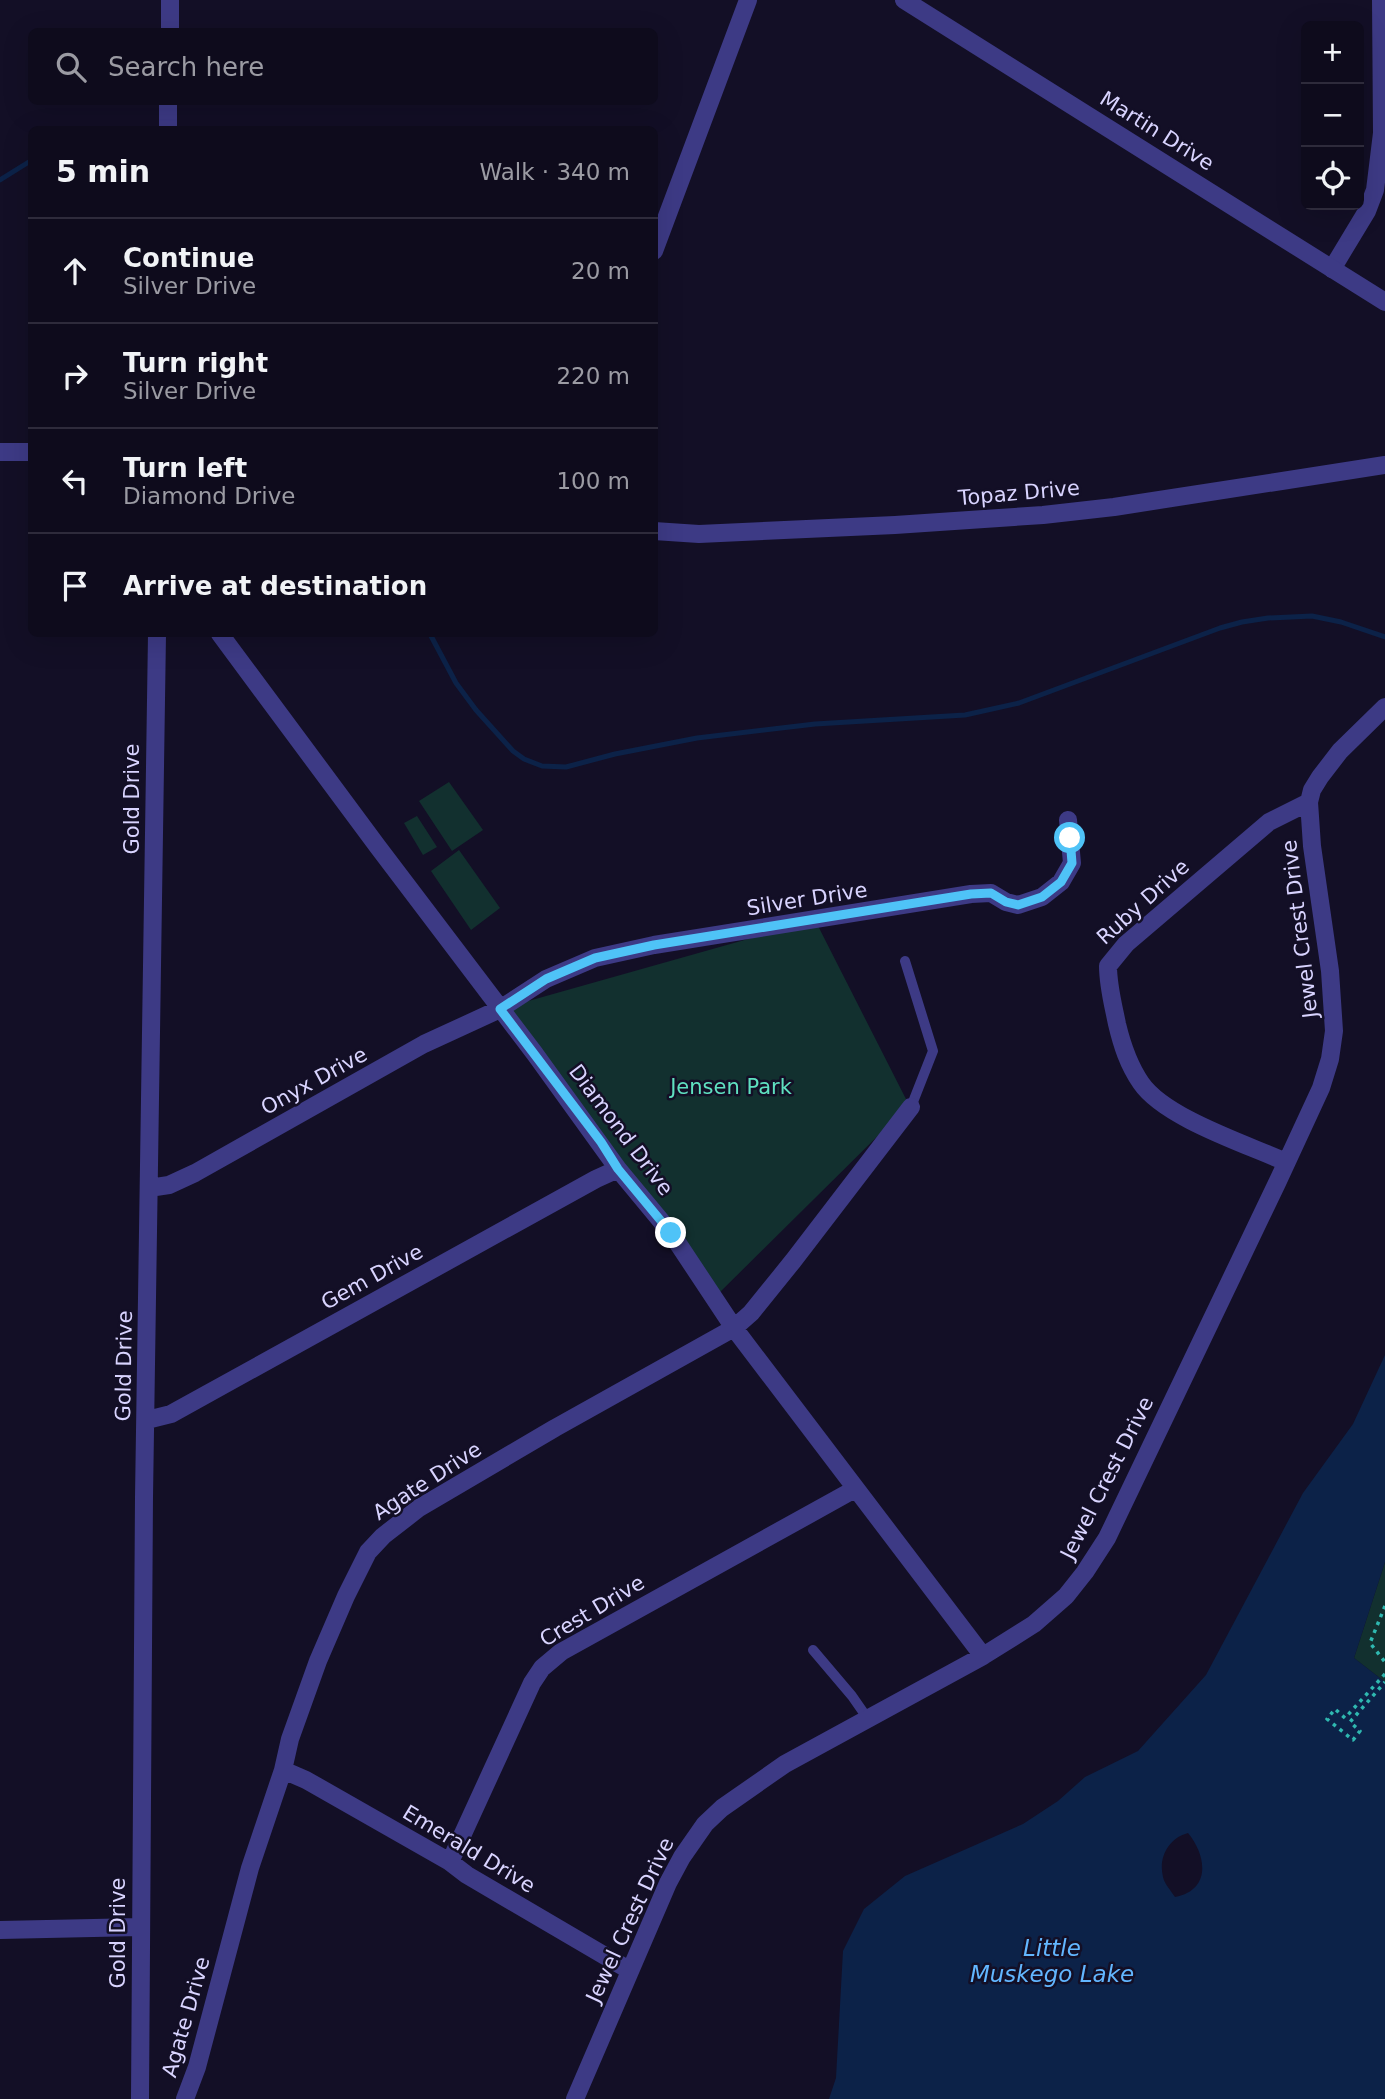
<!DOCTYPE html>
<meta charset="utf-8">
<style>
:root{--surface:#0e0b1c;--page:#171425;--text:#f1f3f6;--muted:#9b9ba3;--line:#2e2b3b}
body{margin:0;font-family:"DejaVu Sans",sans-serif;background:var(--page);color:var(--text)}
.controls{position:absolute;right:21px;top:21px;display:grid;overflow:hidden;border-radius:10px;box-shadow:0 7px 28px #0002}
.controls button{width:63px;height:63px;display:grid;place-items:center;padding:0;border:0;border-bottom:2px solid var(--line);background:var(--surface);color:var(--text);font:35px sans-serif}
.stop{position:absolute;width:21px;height:21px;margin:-16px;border:5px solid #4fc3f7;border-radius:50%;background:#fff}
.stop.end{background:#4fc3f7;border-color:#fff;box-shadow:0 2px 7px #0008}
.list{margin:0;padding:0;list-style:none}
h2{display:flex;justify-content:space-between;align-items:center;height:91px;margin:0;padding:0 28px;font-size:30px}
h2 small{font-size:23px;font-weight:400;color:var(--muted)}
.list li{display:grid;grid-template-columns:46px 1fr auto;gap:21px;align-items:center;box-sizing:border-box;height:105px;padding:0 28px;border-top:2px solid var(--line)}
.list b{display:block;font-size:26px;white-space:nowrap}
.list p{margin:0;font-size:23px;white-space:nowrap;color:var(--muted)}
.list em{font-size:23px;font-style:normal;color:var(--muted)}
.icon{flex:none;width:38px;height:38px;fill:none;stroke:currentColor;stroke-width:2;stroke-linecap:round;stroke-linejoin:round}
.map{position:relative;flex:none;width:1385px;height:2099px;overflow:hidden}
.search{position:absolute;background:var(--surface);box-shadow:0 7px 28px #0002;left:28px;top:28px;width:630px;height:77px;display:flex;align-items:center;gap:18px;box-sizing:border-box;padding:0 24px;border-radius:10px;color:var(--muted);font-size:26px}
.panel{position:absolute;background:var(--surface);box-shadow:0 7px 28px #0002;left:28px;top:126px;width:630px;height:511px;border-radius:10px}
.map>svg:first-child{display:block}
</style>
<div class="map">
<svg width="1385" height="2099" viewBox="0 0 1385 2099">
<rect width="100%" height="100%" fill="#130f26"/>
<path fill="#12302f" d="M449 782 483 830 452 851 419 801Z
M417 816 437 847 423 855 404 823Z
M459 850 500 908 471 930 431 871Z
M815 920 909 1105 715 1297 500 1009Z
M1385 1562V1682L1354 1658Z"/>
<path fill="#0c2248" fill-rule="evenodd" d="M1385 1355V1562L1354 1658 1385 1682V2099H829L836 2078 843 1951 864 1909 905 1876 1023 1824 1058 1801 1085 1777 1138 1751 1206 1675 1303 1493 1353 1424ZM1188 1833C1207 1856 1211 1890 1175 1897 1171 1891 1164 1883 1163 1877 1158 1857 1169 1838 1188 1833Z"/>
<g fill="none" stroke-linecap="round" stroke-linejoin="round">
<path stroke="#0c2248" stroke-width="5" d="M0 180 32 160
M430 634 456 683 476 710 513 751 524 759 542 766 566 767 615 754 697 738 815 724 965 715 1019 703 1220 628 1242 622 1268 618 1312 616 1341 622 1385 637"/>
<path stroke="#2fb8b0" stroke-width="3.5" stroke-dasharray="3.5 5" stroke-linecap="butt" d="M1385 1606 1370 1643 1385 1662
M1385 1674 1345 1718 1335 1709 1327 1719 1353 1740 1360 1731 1350 1722 1385 1682"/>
<path stroke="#3d3a85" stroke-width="10" d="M905 961 933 1051 911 1107
M813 1650 852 1696 868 1719"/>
<path stroke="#3d3a85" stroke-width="18" d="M170 32V0
M168 130V102
M654 251 748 0
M1332 269 1367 211 1375 190 1382 133 1381 0
M0 452H32
M654 531 699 534 895 525 1043 515 1114 507 1385 465
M220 634 378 847 535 1054 618 1169 671 1233 734 1328 983 1656
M1286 1162C1246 1144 1165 1118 1141 1083 1128 1064 1122 1045 1117 1024 1113 1004 1108 986 1108 966L1126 944 1269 822 1309 802
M149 1188 169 1185 195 1173 424 1044 500 1009 546 979 595 958 654 945 971 894 991 893 1006 902 1018 905 1042 897 1061 882 1072 863 1068 820
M147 1420 171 1414 596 1179 618 1169
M283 1770 306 1780 450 1862 467 1875 629 1970
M450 1862 532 1683 542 1668 561 1652 855 1489
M0 1930 140 1927
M140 2099 144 1497 157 634
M185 2099 197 2067 250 1868 283 1770 290 1739 318 1661 346 1596 368 1552 383 1536 419 1508 555 1428 734 1328 751 1313 793 1261 911 1107
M575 2099 668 1883 682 1857 705 1824 722 1808 785 1764 983 1656 1034 1624 1066 1596 1085 1572 1107 1538 1277 1183 1321 1088 1330 1059 1334 1031 1330 971 1312 846 1309 802 1312 790 1320 777 1340 751 1385 707"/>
<path stroke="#3d3a85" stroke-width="18" d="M904 0 1385 302"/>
</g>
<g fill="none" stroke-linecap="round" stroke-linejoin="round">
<path stroke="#4fc3f7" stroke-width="9" d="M671 1233 618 1169 601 1142 500 1009 546 979 595 958 654 945 971 894 991 893 1006 902 1018 905 1042 897 1061 882 1072 863 1070 838"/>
</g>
<g text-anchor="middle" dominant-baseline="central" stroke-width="5" stroke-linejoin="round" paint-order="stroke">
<g font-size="21" fill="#d9d4ff" stroke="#130f26">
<text transform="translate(1157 131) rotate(32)">Martin Drive</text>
<text transform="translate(1019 493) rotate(-5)">Topaz Drive</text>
<text transform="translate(132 799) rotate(-90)">Gold Drive</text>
<text transform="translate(807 899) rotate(-9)">Silver Drive</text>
<text transform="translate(1143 902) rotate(-42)">Ruby Drive</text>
<text transform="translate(1300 929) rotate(-97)">Jewel Crest Drive</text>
<text transform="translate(314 1081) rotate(-29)">Onyx Drive</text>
<text transform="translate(621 1130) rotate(53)">Diamond Drive</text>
<text transform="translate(372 1277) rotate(-29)">Gem Drive</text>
<text transform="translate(124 1366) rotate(-89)">Gold Drive</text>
<text transform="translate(1107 1478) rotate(-63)">Jewel Crest Drive</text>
<text transform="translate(427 1481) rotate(-33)">Agate Drive</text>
<text transform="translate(592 1611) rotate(-31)">Crest Drive</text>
<text transform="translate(469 1849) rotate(31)">Emerald Drive</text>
<text transform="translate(630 1920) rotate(-65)">Jewel Crest Drive</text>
<text transform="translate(118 1933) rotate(-90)">Gold Drive</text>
<text transform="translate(186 2017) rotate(-74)">Agate Drive</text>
</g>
<g font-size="21" fill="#5fe0c0" stroke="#130f26">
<text x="731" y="1087">Jensen Park</text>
</g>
<g font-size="23" font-style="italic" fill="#62b6ff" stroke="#130f26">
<text x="1052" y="1948">Little<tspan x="1052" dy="26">Muskego Lake</tspan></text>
</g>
</g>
</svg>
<div class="controls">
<button>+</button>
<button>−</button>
<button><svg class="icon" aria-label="locate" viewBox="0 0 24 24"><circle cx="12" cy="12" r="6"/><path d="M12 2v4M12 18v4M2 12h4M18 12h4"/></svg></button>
</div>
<div class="stop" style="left:1070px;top:838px"></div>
<div class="stop end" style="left:671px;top:1233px"></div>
<div class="search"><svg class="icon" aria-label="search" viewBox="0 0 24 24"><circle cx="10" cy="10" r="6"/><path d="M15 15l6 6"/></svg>Search here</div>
<section class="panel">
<h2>5 min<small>Walk · 340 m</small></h2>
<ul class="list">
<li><svg class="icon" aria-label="ahead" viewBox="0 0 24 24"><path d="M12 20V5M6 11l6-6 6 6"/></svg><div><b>Continue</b><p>Silver Drive</p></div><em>20 m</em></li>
<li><svg class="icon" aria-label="right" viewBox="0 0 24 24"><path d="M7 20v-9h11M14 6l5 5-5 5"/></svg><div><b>Turn right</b><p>Silver Drive</p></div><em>220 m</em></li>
<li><svg class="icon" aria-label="left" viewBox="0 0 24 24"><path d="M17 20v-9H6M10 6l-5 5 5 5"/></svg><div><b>Turn left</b><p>Diamond Drive</p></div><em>100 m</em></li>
<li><svg class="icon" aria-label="arrive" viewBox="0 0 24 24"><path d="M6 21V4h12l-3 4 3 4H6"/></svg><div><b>Arrive at destination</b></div></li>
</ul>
</section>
</div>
